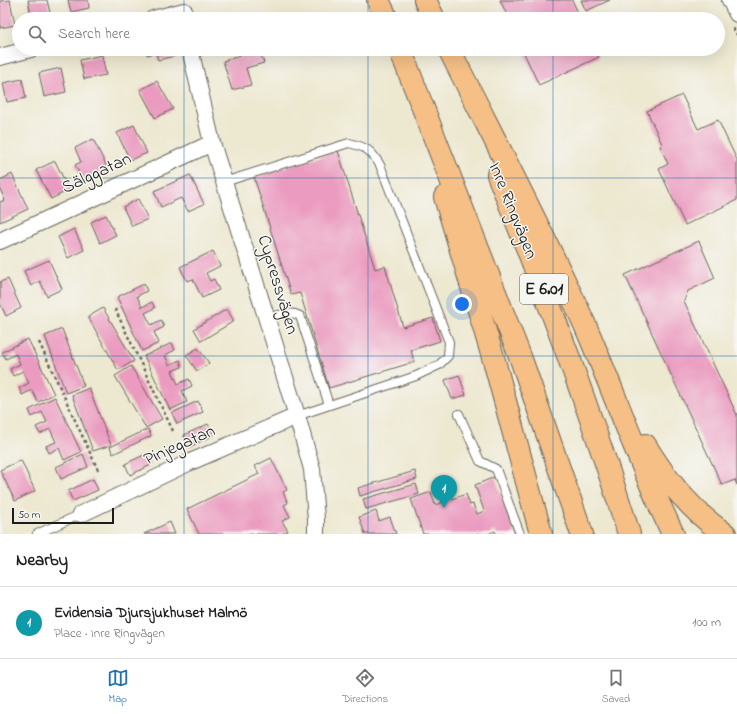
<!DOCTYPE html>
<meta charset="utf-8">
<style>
:root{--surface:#fff;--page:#f2f2f2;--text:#202124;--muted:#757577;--line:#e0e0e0;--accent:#1f6fb2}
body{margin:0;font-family:"Indie Flower",sans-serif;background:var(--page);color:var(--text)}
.scale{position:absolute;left:12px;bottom:10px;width:102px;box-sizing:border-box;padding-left:4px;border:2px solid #1c1c1c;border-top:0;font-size:11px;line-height:14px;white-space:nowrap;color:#1c1c1c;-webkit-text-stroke:3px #f6f6f2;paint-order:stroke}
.you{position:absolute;left:462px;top:304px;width:14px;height:14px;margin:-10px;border:3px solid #fff;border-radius:50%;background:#1a73e8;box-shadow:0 0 0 6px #1a73e833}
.badge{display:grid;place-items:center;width:26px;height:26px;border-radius:50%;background:var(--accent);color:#fff;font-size:13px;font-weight:700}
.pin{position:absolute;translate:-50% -33px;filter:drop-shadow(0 1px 2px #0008)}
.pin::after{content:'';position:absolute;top:21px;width:14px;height:12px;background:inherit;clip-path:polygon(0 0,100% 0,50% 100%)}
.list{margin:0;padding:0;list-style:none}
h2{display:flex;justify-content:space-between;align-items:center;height:52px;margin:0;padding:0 16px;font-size:17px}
h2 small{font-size:13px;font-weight:400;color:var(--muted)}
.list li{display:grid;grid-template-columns:26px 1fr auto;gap:12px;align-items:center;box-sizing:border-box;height:72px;padding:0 16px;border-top:1px solid var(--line)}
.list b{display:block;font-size:15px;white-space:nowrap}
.list p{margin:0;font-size:13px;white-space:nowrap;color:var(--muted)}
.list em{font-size:13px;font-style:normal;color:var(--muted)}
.icon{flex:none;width:22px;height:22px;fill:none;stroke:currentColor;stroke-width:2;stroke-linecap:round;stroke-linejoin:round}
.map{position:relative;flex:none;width:737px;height:534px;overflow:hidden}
.search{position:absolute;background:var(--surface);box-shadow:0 4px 16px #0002;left:12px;right:12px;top:12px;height:44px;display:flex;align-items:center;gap:10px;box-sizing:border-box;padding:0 14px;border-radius:22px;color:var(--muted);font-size:15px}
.sheet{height:124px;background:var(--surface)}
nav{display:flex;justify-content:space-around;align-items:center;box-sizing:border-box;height:56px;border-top:1px solid var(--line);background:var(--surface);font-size:11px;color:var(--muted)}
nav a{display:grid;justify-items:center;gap:2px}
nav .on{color:var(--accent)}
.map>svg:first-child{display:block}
</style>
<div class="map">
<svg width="737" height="534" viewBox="0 0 737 534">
<rect width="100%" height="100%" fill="#f6f6f2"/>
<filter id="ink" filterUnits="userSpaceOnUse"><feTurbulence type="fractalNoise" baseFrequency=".025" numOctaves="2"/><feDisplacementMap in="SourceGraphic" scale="8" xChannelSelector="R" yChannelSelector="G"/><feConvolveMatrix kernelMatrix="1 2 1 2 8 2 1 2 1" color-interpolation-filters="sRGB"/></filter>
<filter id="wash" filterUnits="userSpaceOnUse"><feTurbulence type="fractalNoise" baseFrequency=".012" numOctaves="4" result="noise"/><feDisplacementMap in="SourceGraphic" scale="16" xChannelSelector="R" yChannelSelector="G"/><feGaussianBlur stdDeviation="0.9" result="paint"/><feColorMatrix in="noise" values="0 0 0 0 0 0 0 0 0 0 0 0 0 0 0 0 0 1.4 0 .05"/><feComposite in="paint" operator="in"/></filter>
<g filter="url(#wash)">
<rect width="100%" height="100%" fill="#ede8d0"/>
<g id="blocks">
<path fill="#eb9bc0" d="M10 0 15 25 0 28V1Z
M28 0H47L51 17 32 19Z
M68 0H88L89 8 71 12Z
M500 0H572L581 19H509Z
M581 0H610L586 11Z
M146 49H173L175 56 158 60 156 53 147 55Z
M242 49H259L264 63 246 68 251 85 232 90 223 61 240 56 238 50Z
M522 49H595L599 57 539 85Z
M102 55 106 75 84 79 80 60Z
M61 68 66 92 44 97 39 73Z
M22 79 26 98 7 102 3 83Z
M157 81 173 109 155 118 140 90Z
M682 95 698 129 718 120 737 160V200L685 225 659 169 668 164 660 146 662 144 647 111Z
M134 125 147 153 130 160 117 133Z
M93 139 109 171 84 183 75 165 81 162 75 148Z
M338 151 375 269 385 266 403 327 433 318 440 341 411 350 414 362 329 388 300 293 291 295 254 177Z
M55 161 69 190 51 199 36 170Z
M12 174 28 209 0 222V202L5 200 0 189V180Z
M190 175 204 204 188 211 181 198 161 207 154 191Z
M138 199 148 219 132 226 123 207Z
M106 215 116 235 100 243 91 222Z
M74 229 84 250 68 258 58 237Z
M699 241 715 278 688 291 684 301 737 415V485L735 480 722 485 625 275Z
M213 251 220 266 206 273 210 281 214 279 219 290 202 298 193 279 187 281 180 267Z
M49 260 62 289 47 296 40 281 31 286 24 271Z
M8 279 21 308 6 316 0 303V282Z
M144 284 147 291 137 296 142 307 152 302 155 308 145 313 151 325 161 320 164 327 154 332 159 343 142 351 117 297Z
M103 308 134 361 118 370 88 317Z
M227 309 234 321 201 341 194 329Z
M62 329 84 386 66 393 45 336Z
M28 339 54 394 38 402 32 390 22 395 19 388 29 383 23 371 13 376 10 369 20 364 16 354 6 359 2 352Z
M172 343 175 350 165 355 169 365 180 360 182 367 172 371 178 384 189 379 192 386 182 391 187 402 170 410 144 356Z
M198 348 209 363 197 371 186 355Z
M131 366 162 419 146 428 115 376Z
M459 375 466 395 452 399 445 380Z
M89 388 111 445 93 451 72 395Z
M55 397 81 452 64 460 59 448 49 453 46 446 56 442 50 429 40 434 36 427 47 422 42 412 32 417 29 410Z
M198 401 203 412 177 424 172 413Z
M208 424 214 435 189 447 184 435Z
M148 429 151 436 113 454 110 447Z
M83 454 88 467 61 479 56 467Z
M146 454 151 465 130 475 125 464Z
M271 458 287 490 283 492 288 503 284 505 290 517 282 521 288 531 282 534H199L187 509 259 474 255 466Z
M21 460 35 491 15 501 0 470Z
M415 471 417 479 360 496 358 488Z
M495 477 515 534H496L495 531 488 534H423L411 499 431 492 435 505 466 494 470 505 473 504 477 514 484 511 475 485Z
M93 479 98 490 73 501 68 491Z
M416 484 419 494 366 509 363 499Z
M376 511 379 521 390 517 396 534H365L359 517Z
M170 522 175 534H144Z"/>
</g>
</g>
<g filter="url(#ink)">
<use href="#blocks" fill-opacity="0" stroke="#65635b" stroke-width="1"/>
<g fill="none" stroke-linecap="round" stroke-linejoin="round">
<defs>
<path id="service" d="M224 182 349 143C366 147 371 150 380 165L449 342 448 356 439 365 416 376 297 416
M267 319C279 315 289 310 300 316L329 405
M459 414 480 461 496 469 520 534
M37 534 81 514"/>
<path id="minor" d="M730 0 737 14
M153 19 184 11
M190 49 212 143 297 416 312 469 316 519V534
M0 57 31 49
M0 241 212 143
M81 514 188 463 297 416"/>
<path id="motorway" d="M378 0 387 19
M425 0 434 19
M400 49 521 359 582 534
M449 49C495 141 543 232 585 325 615 394 640 466 673 534
M498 175C546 293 591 412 629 534
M445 197 495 364 541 534
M645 445C666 480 691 511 725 534"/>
</defs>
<use href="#service" stroke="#65635b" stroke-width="10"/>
<use href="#minor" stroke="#65635b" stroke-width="18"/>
<use href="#motorway" stroke="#65635b" stroke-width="24"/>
<path stroke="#65635b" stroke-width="2.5" stroke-dasharray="3 3" stroke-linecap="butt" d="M733 28 737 35
M115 309 174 433
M39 342 98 470"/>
<use href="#service" stroke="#fff" stroke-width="8"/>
<use href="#minor" stroke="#fff" stroke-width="16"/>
<use href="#motorway" stroke="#f5bf86" stroke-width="22"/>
</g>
</g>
<path fill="none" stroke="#1f6fb2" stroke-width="1" stroke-opacity="0.55" d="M184 0V19M368 0V19M553 0V19M184 49V534M368 49V534M553 49V534M0 178H737M0 356H737"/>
<g text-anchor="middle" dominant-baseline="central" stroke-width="3" stroke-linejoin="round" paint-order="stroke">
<rect fill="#f6f6f2" stroke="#5d5d5c" stroke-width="1" x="520" y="274" width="48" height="30" rx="3"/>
<g font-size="17" font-weight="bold" fill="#1c1c1c">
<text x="544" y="289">E 6.01</text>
</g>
<g font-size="18" fill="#1c1c1c" stroke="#f6f6f2">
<text transform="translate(97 174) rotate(-25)">Sälggatan</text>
<text transform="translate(512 211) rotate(68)">Inre Ringvägen</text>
<text transform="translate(277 285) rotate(73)">Cypressvägen</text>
<text transform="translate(180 446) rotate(-24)">Pinjegatan</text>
</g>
</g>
</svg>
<div class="scale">50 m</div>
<div class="you"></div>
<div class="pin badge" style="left:444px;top:508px;background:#0f9aa8">1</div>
<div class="search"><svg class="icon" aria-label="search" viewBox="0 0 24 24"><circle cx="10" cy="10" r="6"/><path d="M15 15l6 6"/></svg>Search here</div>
</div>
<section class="sheet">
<h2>Nearby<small></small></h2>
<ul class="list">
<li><span class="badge" style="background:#0f9aa8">1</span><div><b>Evidensia Djursjukhuset Malmö</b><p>Place · Inre Ringvägen</p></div><em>100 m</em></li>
</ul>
</section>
<nav>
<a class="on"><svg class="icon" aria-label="map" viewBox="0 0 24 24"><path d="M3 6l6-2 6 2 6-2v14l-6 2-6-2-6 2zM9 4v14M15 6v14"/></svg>Map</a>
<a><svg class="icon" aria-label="directions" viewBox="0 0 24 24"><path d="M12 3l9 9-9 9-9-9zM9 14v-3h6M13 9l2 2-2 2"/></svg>Directions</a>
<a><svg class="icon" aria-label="saved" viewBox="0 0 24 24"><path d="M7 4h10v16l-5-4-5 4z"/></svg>Saved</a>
</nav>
